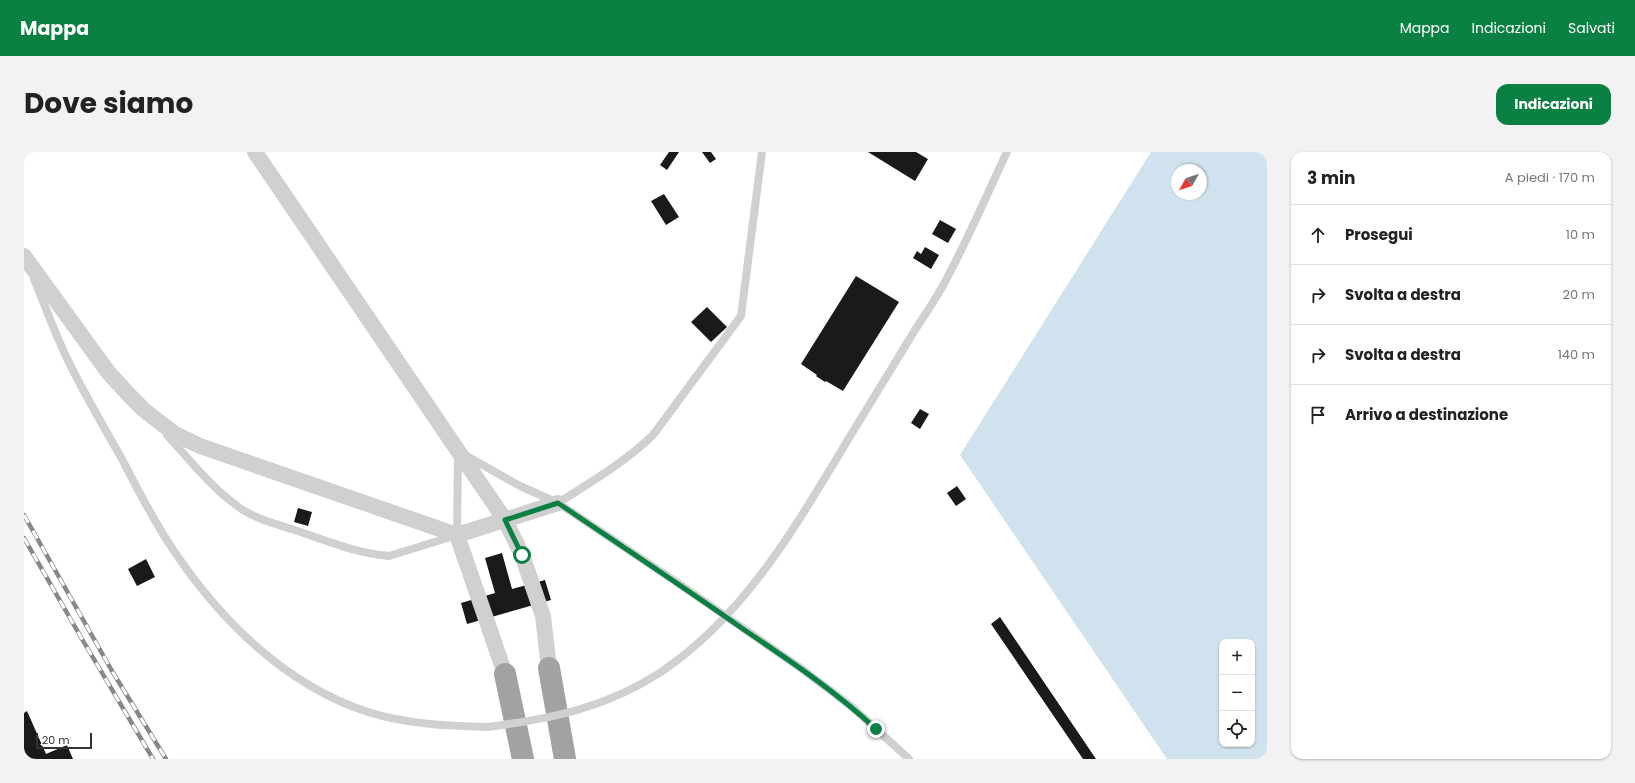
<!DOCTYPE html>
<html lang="it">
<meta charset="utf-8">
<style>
:root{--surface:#fff;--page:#f2f2f2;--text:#222;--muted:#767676;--line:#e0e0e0;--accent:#0b8043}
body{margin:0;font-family:Poppins,sans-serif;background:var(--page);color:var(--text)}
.controls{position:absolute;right:12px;bottom:12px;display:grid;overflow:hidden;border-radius:8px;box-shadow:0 1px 3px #0004}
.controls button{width:36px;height:36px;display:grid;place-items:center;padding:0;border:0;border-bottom:1px solid var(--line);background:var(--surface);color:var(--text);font:20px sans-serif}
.compass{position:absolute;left:1147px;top:12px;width:36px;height:36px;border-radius:50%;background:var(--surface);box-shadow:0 1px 3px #0004;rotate:231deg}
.scale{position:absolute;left:12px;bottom:10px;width:56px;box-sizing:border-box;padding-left:4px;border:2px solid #333;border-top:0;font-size:11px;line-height:14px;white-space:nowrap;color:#333;-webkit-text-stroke:3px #fff;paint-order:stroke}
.stop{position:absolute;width:12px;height:12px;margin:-9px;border:3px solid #0b8043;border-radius:50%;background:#fff}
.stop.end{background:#0b8043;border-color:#fff;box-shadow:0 1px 4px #0008}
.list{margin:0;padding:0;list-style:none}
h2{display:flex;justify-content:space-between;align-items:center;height:52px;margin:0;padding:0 16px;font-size:17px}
h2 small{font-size:13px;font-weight:400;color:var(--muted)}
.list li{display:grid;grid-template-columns:26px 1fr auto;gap:12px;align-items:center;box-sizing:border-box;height:60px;padding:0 16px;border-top:1px solid var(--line)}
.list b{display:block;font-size:15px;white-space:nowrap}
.list em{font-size:13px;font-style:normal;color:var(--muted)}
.icon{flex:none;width:22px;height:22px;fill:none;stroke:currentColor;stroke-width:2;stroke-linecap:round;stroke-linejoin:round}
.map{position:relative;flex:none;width:1243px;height:607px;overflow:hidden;border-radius:12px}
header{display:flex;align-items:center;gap:24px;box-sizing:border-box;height:56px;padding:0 20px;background:var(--accent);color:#fff}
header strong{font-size:19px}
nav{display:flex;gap:22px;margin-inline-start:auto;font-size:14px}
.intro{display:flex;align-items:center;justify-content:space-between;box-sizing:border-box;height:96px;padding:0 24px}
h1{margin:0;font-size:28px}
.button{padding:10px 18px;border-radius:12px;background:var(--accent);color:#fff;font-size:14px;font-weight:700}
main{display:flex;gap:24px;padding:0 24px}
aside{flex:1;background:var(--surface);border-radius:12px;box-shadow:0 1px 3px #0004}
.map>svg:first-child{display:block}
</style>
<header>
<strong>Mappa</strong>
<nav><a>Mappa</a><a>Indicazioni</a><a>Salvati</a></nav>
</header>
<div class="intro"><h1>Dove siamo</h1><a class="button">Indicazioni</a></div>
<main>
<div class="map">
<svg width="1243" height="607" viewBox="0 0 1243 607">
<rect width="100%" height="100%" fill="#fff"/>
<path fill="#cfe2ee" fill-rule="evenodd" d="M1127 0H1243V607H1143L936 303ZM1153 18H1177V42H1153ZM1198 490H1228V592H1198Z"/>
<path fill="#1a1a1a" d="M645 0H655L643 18 636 13Z
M678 0H687L692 7 686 11Z
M844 0H892L904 7 891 29Z
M640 42 655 65 642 73 627 49Z
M916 68 932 77 924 91 908 82Z
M901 95 915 103 907 117 889 106 893 99 897 102Z
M832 124 875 150 819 239 802 229 801 230 792 224 793 223 777 212Z
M683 155 703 175 687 190 667 170Z
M896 257 905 262 896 277 887 271Z
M933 334 942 347 932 354 923 341Z
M274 356 288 360 284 374 270 370Z
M478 401 488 437 521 428 527 448 443 472 437 451 471 441 461 406Z
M122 407 131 425 113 434 104 417Z
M976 465 1072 607H1059L967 472Z
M3 559 22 602 43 593 49 607H0V561Z"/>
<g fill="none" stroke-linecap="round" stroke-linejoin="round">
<path stroke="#d0d0d0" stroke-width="8" d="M10 127C20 151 29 176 40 200 57 237 79 273 99 309 114 338 129 368 148 396 195 467 261 533 344 560 382 572 424 574 463 575
M143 283C165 307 186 334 212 353 228 366 251 372 271 378 300 388 334 402 365 404L433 383 434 303
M441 303 496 334 534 351 651 429 778 517 828 555 885 607
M534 351C567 330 601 310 629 283L717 164 738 0"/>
<path stroke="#d0d0d0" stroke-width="16" d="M231 0 481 368 498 403 519 464 525 516
M0 104 84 220 105 243 120 258 151 282 176 294 433 383 534 351
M433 383 481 522"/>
<path stroke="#a2a2a2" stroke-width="22" d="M525 516 541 607
M481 522 499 607"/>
<defs>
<path id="rail" d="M0 363 88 519 142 607
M0 386 58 487 129 607"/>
</defs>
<use href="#rail" stroke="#888" stroke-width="4.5"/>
<use href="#rail" stroke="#fff" stroke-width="3" stroke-dasharray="9" stroke-linecap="butt"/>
<path stroke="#d0d0d0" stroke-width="8" d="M463 575C527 567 582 556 637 520 722 463 773 372 825 286 847 250 869 214 891 178 902 161 914 144 923 126 945 85 963 42 983 0"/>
</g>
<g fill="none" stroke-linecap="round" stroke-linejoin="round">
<path stroke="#0b8043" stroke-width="5" d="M498 403 481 368 534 351C596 393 658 434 719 477 765 508 811 539 852 577"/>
</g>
</svg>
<div class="controls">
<button>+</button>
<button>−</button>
<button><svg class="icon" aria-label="locate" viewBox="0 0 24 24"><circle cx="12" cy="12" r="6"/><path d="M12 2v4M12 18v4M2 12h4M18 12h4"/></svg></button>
</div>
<svg class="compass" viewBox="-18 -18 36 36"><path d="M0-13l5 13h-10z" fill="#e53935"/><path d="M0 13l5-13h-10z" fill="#767676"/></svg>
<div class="scale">20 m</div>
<div class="stop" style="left:498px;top:403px"></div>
<div class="stop end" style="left:852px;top:577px"></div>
</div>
<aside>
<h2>3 min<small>A piedi · 170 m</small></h2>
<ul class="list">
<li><svg class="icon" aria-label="ahead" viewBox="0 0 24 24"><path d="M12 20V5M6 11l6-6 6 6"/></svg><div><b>Prosegui</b></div><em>10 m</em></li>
<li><svg class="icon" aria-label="right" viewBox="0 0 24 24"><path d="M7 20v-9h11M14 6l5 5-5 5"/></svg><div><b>Svolta a destra</b></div><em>20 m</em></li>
<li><svg class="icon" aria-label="right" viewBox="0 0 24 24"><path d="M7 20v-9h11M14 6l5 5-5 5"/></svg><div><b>Svolta a destra</b></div><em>140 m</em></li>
<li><svg class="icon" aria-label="arrive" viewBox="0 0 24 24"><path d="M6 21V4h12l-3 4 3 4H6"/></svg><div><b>Arrivo a destinazione</b></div></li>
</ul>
</aside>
</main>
